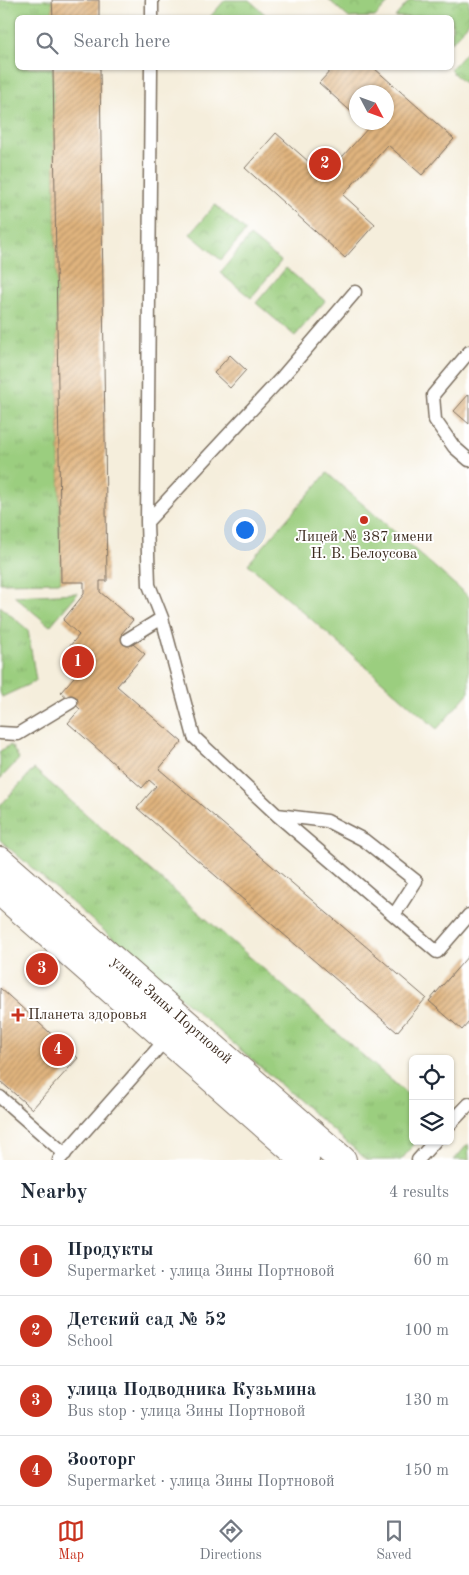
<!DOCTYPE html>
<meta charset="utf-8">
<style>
:root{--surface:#fff;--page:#f2f2f3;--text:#1f2937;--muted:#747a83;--line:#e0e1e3;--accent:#c8321e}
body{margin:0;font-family:"Old Standard TT",serif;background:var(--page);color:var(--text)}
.controls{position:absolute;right:15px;bottom:15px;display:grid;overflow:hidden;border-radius:8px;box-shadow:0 1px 4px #0004}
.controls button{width:45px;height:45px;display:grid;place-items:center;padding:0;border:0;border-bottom:1px solid var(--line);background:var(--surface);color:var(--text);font:25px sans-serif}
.compass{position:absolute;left:349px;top:85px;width:45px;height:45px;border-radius:50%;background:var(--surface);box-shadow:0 1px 4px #0004;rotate:131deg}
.you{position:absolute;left:244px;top:529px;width:18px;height:18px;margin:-12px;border:4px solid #fff;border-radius:50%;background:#1a73e8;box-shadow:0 0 0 8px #1a73e833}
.badge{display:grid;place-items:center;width:32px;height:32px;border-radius:50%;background:var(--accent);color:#fff;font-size:16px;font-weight:700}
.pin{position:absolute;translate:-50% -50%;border:2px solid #fff;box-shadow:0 1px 5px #0006}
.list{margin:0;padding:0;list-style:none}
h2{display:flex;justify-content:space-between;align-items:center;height:65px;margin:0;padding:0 20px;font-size:21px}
h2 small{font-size:16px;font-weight:400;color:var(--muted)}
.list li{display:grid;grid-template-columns:32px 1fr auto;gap:15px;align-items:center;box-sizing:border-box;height:70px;padding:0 20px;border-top:1px solid var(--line)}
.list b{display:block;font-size:19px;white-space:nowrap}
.list p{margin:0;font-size:16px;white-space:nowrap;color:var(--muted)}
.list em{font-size:16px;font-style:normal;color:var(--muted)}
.icon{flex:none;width:28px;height:28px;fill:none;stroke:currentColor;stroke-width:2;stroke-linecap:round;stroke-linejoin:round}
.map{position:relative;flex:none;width:469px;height:1160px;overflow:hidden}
.search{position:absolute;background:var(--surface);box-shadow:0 1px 4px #0004;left:15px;right:15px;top:15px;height:55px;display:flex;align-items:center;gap:12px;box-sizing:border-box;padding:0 18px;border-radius:8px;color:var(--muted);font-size:19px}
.sheet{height:345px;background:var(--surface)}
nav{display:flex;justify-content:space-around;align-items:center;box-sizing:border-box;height:70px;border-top:1px solid var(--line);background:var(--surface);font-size:14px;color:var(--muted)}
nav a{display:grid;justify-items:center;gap:2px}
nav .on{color:var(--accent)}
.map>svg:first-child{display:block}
</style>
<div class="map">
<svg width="469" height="1160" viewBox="0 0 469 1160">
<defs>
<pattern id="grass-tufts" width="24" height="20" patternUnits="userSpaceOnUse" patternTransform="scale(1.25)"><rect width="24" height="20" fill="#9bce7f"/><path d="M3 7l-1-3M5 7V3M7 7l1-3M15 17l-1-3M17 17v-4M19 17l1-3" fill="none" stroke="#86b16d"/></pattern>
<pattern id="park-crowns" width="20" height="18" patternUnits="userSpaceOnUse" patternTransform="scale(1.25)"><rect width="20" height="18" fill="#9bce7f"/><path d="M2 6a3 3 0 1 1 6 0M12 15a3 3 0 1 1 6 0" fill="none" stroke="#86b16d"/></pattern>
<pattern id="building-hatch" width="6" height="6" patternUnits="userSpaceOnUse" patternTransform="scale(1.25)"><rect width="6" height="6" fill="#e0b47e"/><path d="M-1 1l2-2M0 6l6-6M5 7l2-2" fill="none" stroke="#b79367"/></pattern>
</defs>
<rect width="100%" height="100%" fill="#fff"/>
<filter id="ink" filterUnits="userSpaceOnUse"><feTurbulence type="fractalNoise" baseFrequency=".02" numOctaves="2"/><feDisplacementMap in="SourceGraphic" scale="10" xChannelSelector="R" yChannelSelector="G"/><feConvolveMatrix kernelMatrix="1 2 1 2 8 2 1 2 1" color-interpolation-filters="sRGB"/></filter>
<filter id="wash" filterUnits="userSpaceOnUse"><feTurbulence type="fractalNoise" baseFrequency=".0096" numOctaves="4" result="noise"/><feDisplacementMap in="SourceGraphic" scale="20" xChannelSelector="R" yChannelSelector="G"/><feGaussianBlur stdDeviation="1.12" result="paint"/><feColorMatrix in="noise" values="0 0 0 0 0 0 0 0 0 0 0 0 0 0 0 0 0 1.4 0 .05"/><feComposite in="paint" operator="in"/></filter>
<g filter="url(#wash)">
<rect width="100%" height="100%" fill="#f5eedc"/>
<path fill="url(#grass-tufts)" stroke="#6b7c4e" d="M0 0H52L53 17 18 18V68H53L61 582 0 583Z
M78 593 50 626 14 596Z
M0 606 28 630 36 681 2 697 0 692Z
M11 745 19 759 0 779V751Z
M34 769 413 1099V1141H417L401 1160H367L0 840V806Z
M468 1144 469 1160H454Z"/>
<path fill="url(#park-crowns)" stroke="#6b7c4e" d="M225 0H249L267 16 266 18 210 17Z
M329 0H391L375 17 349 18Z
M410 0H469V22L452 42V18L395 17Z
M469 49V88L450 70Z
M215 205 246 231 221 260 190 234Z
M250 236 281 261 251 298 220 273Z
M286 268 325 301 295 336 256 303Z"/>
<path fill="#9bce7f" stroke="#6b7c4e" d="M327 473 469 597V692L437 729 248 564Z"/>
<g id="blocks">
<path fill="url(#building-hatch)" d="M52 0H99V18H53Z
M53 68H100L107 581H100V592L133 620 121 634 145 654 117 686 182 742 159 769 426 998 397 1032 137 808 156 786 149 780 142 788 68 723 80 709 61 692 80 670 63 654 79 635 63 620 84 594V582H61Z
M333 68H374L454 139 422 175 388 145 343 195 375 224 345 258 245 168 276 133 325 176 369 127 364 122H386V92H356V116L319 83Z
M230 355 246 370 230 388 214 373Z
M469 394V424L454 411Z
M469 955V1022L462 1030 429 1001Z
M0 988 78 1058 32 1109 0 1081Z"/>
</g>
</g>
<g filter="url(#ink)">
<use href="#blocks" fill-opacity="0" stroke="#7c6f60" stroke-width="1"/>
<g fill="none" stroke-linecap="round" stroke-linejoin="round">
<defs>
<path id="lane" d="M152 18V0
M151 68 147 522 149 585 162 618 194 737 277 815 437 952 469 915
M469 352 433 395 435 420 454 447 469 460
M147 522 283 376 355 292
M128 639 162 618
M0 733 18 734 71 702
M277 815 327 821 364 840 416 881 394 915
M0 1097 65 1154
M450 1124 469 1104
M59 1160 167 1038
M418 1160 435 1141"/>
<path id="secondary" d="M0 861 342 1160
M0 891 305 1160"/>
</defs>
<use href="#lane" stroke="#7c6f60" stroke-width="15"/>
<use href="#secondary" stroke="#7c6f60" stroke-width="30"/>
<use href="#lane" stroke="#fff" stroke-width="12"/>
<use href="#secondary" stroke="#fff" stroke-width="28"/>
</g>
</g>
<g fill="#c8321e" stroke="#fff" stroke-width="2">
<circle cx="364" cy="520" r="5"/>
<path d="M15.5 1007.5h5v5h5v5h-5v5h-5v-5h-5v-5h5z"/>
</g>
<g text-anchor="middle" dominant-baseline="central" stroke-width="4" stroke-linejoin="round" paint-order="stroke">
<g font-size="15" fill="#3b2a1e" stroke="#fff">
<text x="364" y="537">Лицей № 387 имени<tspan x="364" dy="17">Н. В. Белоусова</tspan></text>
<text x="28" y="1015" text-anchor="start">Планета здоровья</text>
</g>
<g font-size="15" fill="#3b2a1e" stroke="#fff">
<text transform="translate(171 1011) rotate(41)">улица Зины Портновой</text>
</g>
</g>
</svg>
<div class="controls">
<button><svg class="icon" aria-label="locate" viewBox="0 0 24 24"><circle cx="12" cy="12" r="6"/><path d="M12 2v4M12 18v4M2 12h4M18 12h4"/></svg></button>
<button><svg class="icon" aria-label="layers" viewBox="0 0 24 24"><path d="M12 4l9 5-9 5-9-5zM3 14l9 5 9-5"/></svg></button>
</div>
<svg class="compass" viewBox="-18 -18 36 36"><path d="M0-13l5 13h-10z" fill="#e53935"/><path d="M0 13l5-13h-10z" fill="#747a83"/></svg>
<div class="you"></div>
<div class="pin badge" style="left:78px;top:662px">1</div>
<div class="pin badge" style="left:325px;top:164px">2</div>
<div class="pin badge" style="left:42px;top:969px">3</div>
<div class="pin badge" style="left:58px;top:1050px">4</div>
<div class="search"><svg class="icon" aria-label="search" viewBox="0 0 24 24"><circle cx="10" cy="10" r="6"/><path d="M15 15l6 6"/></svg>Search here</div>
</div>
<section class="sheet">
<h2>Nearby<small>4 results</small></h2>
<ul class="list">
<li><span class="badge">1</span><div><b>Продукты</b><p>Supermarket · улица Зины Портновой</p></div><em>60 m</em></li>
<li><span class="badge">2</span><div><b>Детский сад № 52</b><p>School</p></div><em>100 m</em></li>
<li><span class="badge">3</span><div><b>улица Подводника Кузьмина</b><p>Bus stop · улица Зины Портновой</p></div><em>130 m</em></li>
<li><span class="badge">4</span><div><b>Зооторг</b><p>Supermarket · улица Зины Портновой</p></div><em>150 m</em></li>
</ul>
</section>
<nav>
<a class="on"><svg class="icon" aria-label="map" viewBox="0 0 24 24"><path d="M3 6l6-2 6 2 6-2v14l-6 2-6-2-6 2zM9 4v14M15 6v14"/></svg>Map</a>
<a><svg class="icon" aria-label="directions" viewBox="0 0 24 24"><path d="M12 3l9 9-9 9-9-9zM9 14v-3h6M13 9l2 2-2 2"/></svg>Directions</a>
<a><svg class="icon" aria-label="saved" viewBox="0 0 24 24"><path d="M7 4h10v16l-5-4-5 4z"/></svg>Saved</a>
</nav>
